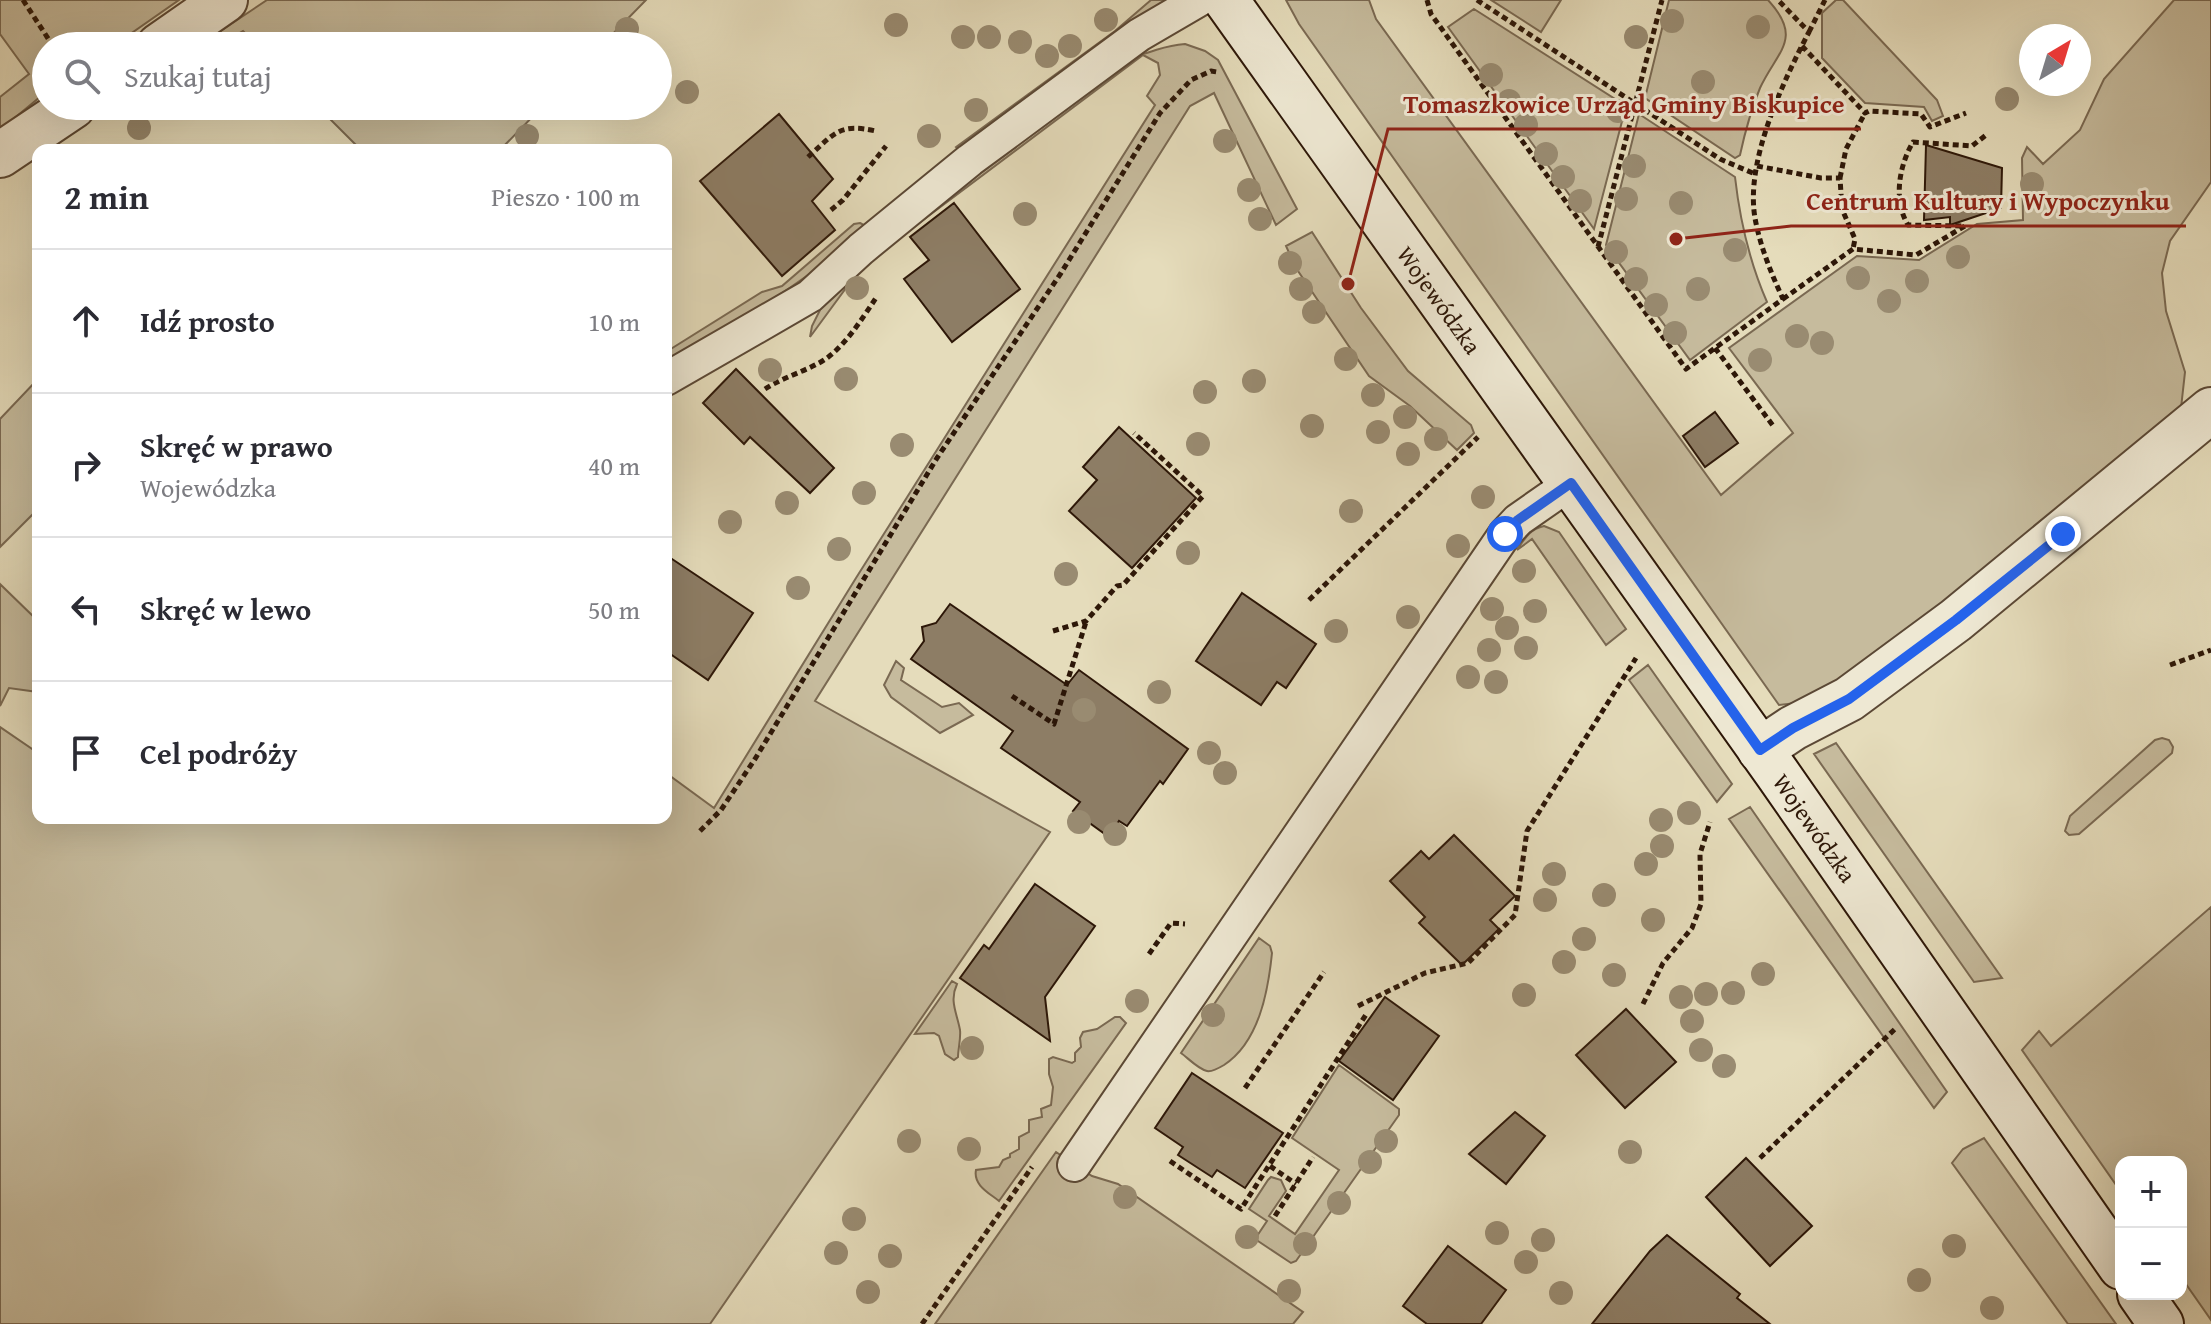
<!DOCTYPE html>
<html lang="pl">
<meta charset="utf-8">
<style>
:root{--surface:#fff;--page:#f2f2f3;--text:#2b2b33;--muted:#7c7c81;--line:#e1e1e2}
body{margin:0;font-family:"Gentium Book Plus",serif;background:var(--page);color:var(--text)}
.controls{position:absolute;right:24px;bottom:24px;display:grid;overflow:hidden;border-radius:16px;box-shadow:0 8px 32px #0002}
.controls button{width:72px;height:72px;display:grid;place-items:center;padding:0;border:0;border-bottom:2px solid var(--line);background:var(--surface);color:var(--text);font:40px sans-serif}
.compass{position:absolute;left:2019px;top:24px;width:72px;height:72px;border-radius:50%;background:var(--surface);box-shadow:0 8px 32px #0002;rotate:38deg}
.stop{position:absolute;width:24px;height:24px;margin:-18px;border:6px solid #2563eb;border-radius:50%;background:#fff}
.stop.end{background:#2563eb;border-color:#fff;box-shadow:0 2px 8px #0008}
.list{margin:0;padding:0;list-style:none}
h2{display:flex;justify-content:space-between;align-items:center;height:104px;margin:0;padding:0 32px;font-size:34px}
h2 small{font-size:26px;font-weight:400;color:var(--muted)}
.list li{display:grid;grid-template-columns:52px 1fr auto;gap:24px;align-items:center;box-sizing:border-box;height:144px;padding:0 32px;border-top:2px solid var(--line)}
.list b{display:block;font-size:30px;white-space:nowrap}
.list p{margin:0;font-size:26px;white-space:nowrap;color:var(--muted)}
.list em{font-size:26px;font-style:normal;color:var(--muted)}
.icon{flex:none;width:44px;height:44px;fill:none;stroke:currentColor;stroke-width:2;stroke-linecap:round;stroke-linejoin:round}
.map{position:relative;flex:none;width:2211px;height:1324px;overflow:hidden}
.search{position:absolute;background:var(--surface);box-shadow:0 8px 32px #0002;left:32px;top:32px;width:640px;height:88px;display:flex;align-items:center;gap:20px;box-sizing:border-box;padding:0 28px;border-radius:44px;color:var(--muted);font-size:30px}
.panel{position:absolute;background:var(--surface);box-shadow:0 8px 32px #0002;left:32px;top:144px;width:640px;height:680px;border-radius:16px}
.map>svg:first-child{display:block}
</style>
<div class="map">
<svg width="2211" height="1324" viewBox="0 0 2211 1324">
<rect width="100%" height="100%" fill="#e5dcbb"/>
<filter id="stains"><feTurbulence type="fractalNoise" baseFrequency=".0025" numOctaves="4"/><feColorMatrix values="0 0 0 0 .2 0 0 0 0 .09 0 0 0 0 .02 0 0 0 .5 -.17"/></filter>
<radialGradient id="worn" r=".72"><stop offset=".6" stop-color="#630" stop-opacity="0"/><stop offset="1" stop-color="#630" stop-opacity=".3"/></radialGradient>
<path fill="#c6bb9d" stroke="#7a6952" stroke-width="2" d="M0 0H179L113 46H46V92L0 130V97L29 74 0 34Z
M267 0H646L601 46H258L243 31 218 46H198Z
M1151 0H1171L958 149 956 147 1115 31Z
M1286 0H1369L1376 19 1721 495 1793 433 1729 348 1857 256 1919 260 1977 224 2023 220 2022 158 2027 147 2043 164 2080 130 2104 79 2174 0H2211V182L2170 241 2162 273 2166 311 2185 372 2181 408 2172 429 1814 701 1779 705 1299 24Z
M1491 0H1561L1541 32Z
M1669 0H1768C1804 39 1777 51 1760 88 1751 110 1745 132 1740 155L1735 158 1645 98Z
M1836 0H1843L1937 100 1943 116 1932 121 1924 107 1865 103 1822 58V13Z
M1474 9 1626 106 1594 229 1448 27Z
M1185 44 1205 51 1218 60 1297 209 1276 225 1214 93 1190 106 815 701 1050 832 710 1324H0V727L38 753V818H666V773L714 808 856 578 1155 105 1147 96 1160 75 1158 63 1143 55 863 265 810 337 812 326 823 304 860 261 1119 63C1141 55 1162 46 1185 44Z
M317 106H543L500 150H361Z
M1639 114 1735 177C1740 221 1749 261 1767 302L1690 360 1606 245Z
M860 223 864 225V230C805 284 735 323 666 363V352L762 292 782 286 854 224Z
M1312 232 1361 308 1408 371 1471 425 1474 433 1457 450 1410 406 1369 376 1296 268 1286 246Z
M37 380 38 509 0 547V419Z
M1544 526 1559 532 1626 629 1606 645 1532 539 1517 550C1525 538 1530 529 1544 526Z
M0 584 38 621V692L9 688 0 706Z
M896 661 904 668 901 680 942 707 959 703 973 715 940 733 891 697 884 685Z
M1648 665 1732 784 1717 802 1629 680Z
M2162 738 2169 740 2173 747 2172 753 2079 834 2069 835 2065 831 2070 816 2155 740Z
M1836 743 2002 978 1974 982 1814 754Z
M1750 807 1947 1092 1934 1108 1729 819Z
M2211 907V1320L2181 1277V1162H2121V1192L2022 1050 2039 1031 2051 1046Z
M1259 938 1270 946 1272 953C1268 992 1259 1042 1224 1065 1219 1068 1212 1072 1207 1071 1198 1069 1188 1058 1181 1053Z
M952 981 957 984C949 1001 957 1013 960 1030 961 1039 958 1049 958 1057L954 1060 945 1054 939 1036 934 1033 915 1034Z
M1115 1017H1120L1126 1023 999 1201C989 1193 973 1185 976 1170L999 1167 1003 1160 1010 1157V1154L1019 1149V1137L1029 1132V1120L1042 1117 1041 1109 1051 1105 1053 1087 1049 1074V1059L1053 1057 1072 1063 1075 1061V1053L1081 1047 1080 1038 1083 1032 1097 1029Z
M1339 1065 1399 1109V1115L1296 1261 1291 1263 1255 1239 1267 1221 1249 1209 1268 1180 1271 1177 1281 1180 1286 1191 1269 1216 1295 1234 1339 1170 1292 1138Z
M1984 1138 2116 1324H2068L1952 1163 1963 1149Z
M1056 1152 1092 1176 1118 1184 1303 1312 1293 1324H935Z"/>
<path fill="#8d7d65" stroke="#2d1708" stroke-width="2" d="M779 114 833 179 812 201 835 230 782 276 700 181Z
M1926 145 2002 168 2001 208 1950 225V217L1924 220Z
M954 203 1020 289 952 342 904 279 929 260 910 237Z
M736 369 834 468 810 493 750 437 744 444 703 403Z
M1715 412 1738 443 1705 467 1683 436Z
M1119 427 1196 498 1132 568 1069 511 1097 480 1083 467Z
M666 555 753 613 708 680 666 651Z
M1242 593 1316 644 1286 688 1277 682 1261 705 1196 661Z
M950 604 1067 685 1079 670 1188 749 1163 784 1160 781 1127 826 1119 821 1109 837 1073 811 1080 802 1001 748 1013 731 911 659 924 641 922 627 936 623Z
M1454 835 1515 896 1490 920 1499 929 1462 965 1419 923 1425 917 1390 881 1421 851 1429 859Z
M1035 884 1095 926 1045 997 1050 1041 960 978 984 945 989 949Z
M1385 997 1439 1036 1393 1100 1339 1061Z
M1626 1009 1676 1062 1625 1108 1576 1055Z
M1192 1073 1283 1133 1245 1188 1217 1170 1212 1177 1178 1155 1183 1147 1155 1128Z
M1515 1112 1545 1136 1506 1184 1469 1154Z
M1746 1158 1812 1226 1770 1266 1706 1197Z
M1667 1235 1740 1294 1737 1298 1770 1324H1592L1650 1251Z
M1448 1246 1506 1290 1481 1324H1427L1403 1306Z"/>
<g fill="none" stroke-linecap="round" stroke-linejoin="round">
<defs>
<path id="service" d="M666 379 810 296 861 249 970 160 1139 35 1199 0
M1074 1165 1505 534 1518 520 1571 483"/>
<path id="minor" d="M159 46 225 0
M0 155 73 106
M1760 750 1793 728 1849 699 1956 620 2211 410"/>
<g id="secondary">
<path id="s1" d="M1226 0 1777 773 2121 1267"/>
<path d="M2140 1294 2161 1324"/>
</g>
</defs>
<use href="#service" stroke="#5b4835" stroke-width="36"/>
<use href="#minor" stroke="#5b4835" stroke-width="48"/>
<use href="#secondary" stroke="#2d1708" stroke-width="48"/>
<path stroke="#2d1708" stroke-width="5" stroke-dasharray="6 4" stroke-linecap="butt" d="M23 0 53 46
M1427 0 1431 14 1686 369 1783 299C1771 273 1760 246 1755 218 1745 161 1783 82 1809 32L1778 0
M1477 0 1720 159 1755 174
M1809 32 1825 0
M1802 46 1865 113 1869 111 1921 114 1930 127 1966 113
M808 157C835 133 839 123 876 131
M1757 166 1821 178H1840L1842 209 1855 239 1853 249
M1840 178 1846 149 1865 113
M831 210 843 200 886 146
M1598 247 1662 0
M1783 299 1853 249 1916 255 1965 226 1908 225C1893 200 1899 166 1913 142L1972 146 1986 135
M1715 348 1774 427
M765 389C782 378 800 373 817 364 842 352 861 320 876 298
M1309 600 1478 437
M1053 631 1086 621 1117 586 1123 585 1203 496 1134 433
M2170 665 2211 650
M1012 696 1054 724 1086 622
M700 831 721 810 755 759 937 458 1061 273 1160 113 1191 80 1211 71 1217 72
M1149 954 1171 923 1185 924
M1643 1004 1663 963 1692 928 1701 904 1700 854 1710 822
M1358 1006 1425 973 1468 963 1515 915 1527 831 1636 658
M1245 1088 1324 972
M1760 1158 1895 1029
M1170 1161 1241 1209 1367 1013
M1270 1166 1296 1184
M1275 1216 1313 1157
M922 1324 1032 1167"/>
<use href="#service" stroke="#eee8d3" stroke-width="32"/>
<use href="#minor" stroke="#eee8d3" stroke-width="44"/>
<use href="#secondary" stroke="#eee8d3" stroke-width="44"/>
</g>
<g fill="#998b71">
<circle cx="1106" cy="20" r="12"/>
<circle cx="1672" cy="21" r="12"/>
<circle cx="896" cy="25" r="12"/>
<circle cx="1758" cy="27" r="12"/>
<circle cx="627" cy="29" r="12"/>
<circle cx="963" cy="37" r="12"/>
<circle cx="989" cy="37" r="12"/>
<circle cx="1636" cy="37" r="12"/>
<circle cx="1020" cy="42" r="12"/>
<circle cx="1070" cy="46" r="12"/>
<circle cx="1047" cy="56" r="12"/>
<circle cx="1491" cy="75" r="12"/>
<circle cx="1703" cy="82" r="12"/>
<circle cx="687" cy="92" r="12"/>
<circle cx="2007" cy="99" r="12"/>
<circle cx="1509" cy="101" r="12"/>
<circle cx="976" cy="110" r="12"/>
<circle cx="1618" cy="111" r="12"/>
<circle cx="1526" cy="125" r="12"/>
<circle cx="139" cy="128" r="12"/>
<circle cx="527" cy="136" r="12"/>
<circle cx="929" cy="136" r="12"/>
<circle cx="1225" cy="141" r="12"/>
<circle cx="1546" cy="154" r="12"/>
<circle cx="1634" cy="166" r="12"/>
<circle cx="1563" cy="177" r="12"/>
<circle cx="2032" cy="184" r="12"/>
<circle cx="1249" cy="190" r="12"/>
<circle cx="1626" cy="199" r="12"/>
<circle cx="1580" cy="201" r="12"/>
<circle cx="1681" cy="203" r="12"/>
<circle cx="1025" cy="214" r="12"/>
<circle cx="1260" cy="219" r="12"/>
<circle cx="1735" cy="250" r="12"/>
<circle cx="1616" cy="252" r="12"/>
<circle cx="1958" cy="257" r="12"/>
<circle cx="1290" cy="263" r="12"/>
<circle cx="1858" cy="278" r="12"/>
<circle cx="1636" cy="279" r="12"/>
<circle cx="1917" cy="281" r="12"/>
<circle cx="857" cy="288" r="12"/>
<circle cx="1301" cy="289" r="12"/>
<circle cx="1698" cy="289" r="12"/>
<circle cx="1889" cy="301" r="12"/>
<circle cx="1656" cy="305" r="12"/>
<circle cx="1314" cy="312" r="12"/>
<circle cx="1675" cy="333" r="12"/>
<circle cx="1797" cy="336" r="12"/>
<circle cx="1822" cy="343" r="12"/>
<circle cx="1346" cy="359" r="12"/>
<circle cx="1760" cy="360" r="12"/>
<circle cx="770" cy="370" r="12"/>
<circle cx="846" cy="379" r="12"/>
<circle cx="1254" cy="381" r="12"/>
<circle cx="1205" cy="392" r="12"/>
<circle cx="1373" cy="395" r="12"/>
<circle cx="1405" cy="417" r="12"/>
<circle cx="1312" cy="426" r="12"/>
<circle cx="1378" cy="432" r="12"/>
<circle cx="1436" cy="439" r="12"/>
<circle cx="1198" cy="444" r="12"/>
<circle cx="902" cy="445" r="12"/>
<circle cx="1408" cy="454" r="12"/>
<circle cx="864" cy="493" r="12"/>
<circle cx="1483" cy="497" r="12"/>
<circle cx="787" cy="503" r="12"/>
<circle cx="1351" cy="511" r="12"/>
<circle cx="730" cy="522" r="12"/>
<circle cx="1458" cy="546" r="12"/>
<circle cx="839" cy="549" r="12"/>
<circle cx="1188" cy="553" r="12"/>
<circle cx="1524" cy="571" r="12"/>
<circle cx="1066" cy="574" r="12"/>
<circle cx="798" cy="588" r="12"/>
<circle cx="1492" cy="609" r="12"/>
<circle cx="1535" cy="611" r="12"/>
<circle cx="1408" cy="617" r="12"/>
<circle cx="1507" cy="628" r="12"/>
<circle cx="1336" cy="631" r="12"/>
<circle cx="1526" cy="648" r="12"/>
<circle cx="1489" cy="650" r="12"/>
<circle cx="1468" cy="677" r="12"/>
<circle cx="1496" cy="682" r="12"/>
<circle cx="1159" cy="692" r="12"/>
<circle cx="1084" cy="710" r="12"/>
<circle cx="1209" cy="753" r="12"/>
<circle cx="1225" cy="773" r="12"/>
<circle cx="1689" cy="813" r="12"/>
<circle cx="1661" cy="820" r="12"/>
<circle cx="1079" cy="822" r="12"/>
<circle cx="1115" cy="834" r="12"/>
<circle cx="1662" cy="846" r="12"/>
<circle cx="1646" cy="864" r="12"/>
<circle cx="1554" cy="874" r="12"/>
<circle cx="1604" cy="895" r="12"/>
<circle cx="1545" cy="900" r="12"/>
<circle cx="1653" cy="920" r="12"/>
<circle cx="1584" cy="939" r="12"/>
<circle cx="1564" cy="962" r="12"/>
<circle cx="1763" cy="974" r="12"/>
<circle cx="1614" cy="975" r="12"/>
<circle cx="1733" cy="993" r="12"/>
<circle cx="1706" cy="994" r="12"/>
<circle cx="1524" cy="995" r="12"/>
<circle cx="1681" cy="997" r="12"/>
<circle cx="1137" cy="1001" r="12"/>
<circle cx="1213" cy="1015" r="12"/>
<circle cx="1692" cy="1021" r="12"/>
<circle cx="972" cy="1048" r="12"/>
<circle cx="1701" cy="1050" r="12"/>
<circle cx="1724" cy="1066" r="12"/>
<circle cx="909" cy="1141" r="12"/>
<circle cx="1386" cy="1141" r="12"/>
<circle cx="969" cy="1149" r="12"/>
<circle cx="1630" cy="1152" r="12"/>
<circle cx="1370" cy="1162" r="12"/>
<circle cx="1125" cy="1197" r="12"/>
<circle cx="1339" cy="1203" r="12"/>
<circle cx="854" cy="1219" r="12"/>
<circle cx="1497" cy="1233" r="12"/>
<circle cx="1247" cy="1237" r="12"/>
<circle cx="1543" cy="1240" r="12"/>
<circle cx="1305" cy="1244" r="12"/>
<circle cx="1954" cy="1246" r="12"/>
<circle cx="836" cy="1253" r="12"/>
<circle cx="890" cy="1256" r="12"/>
<circle cx="1526" cy="1262" r="12"/>
<circle cx="1919" cy="1280" r="12"/>
<circle cx="1289" cy="1291" r="12"/>
<circle cx="868" cy="1292" r="12"/>
<circle cx="1561" cy="1293" r="12"/>
<circle cx="1992" cy="1308" r="12"/>
</g>
<g fill="none" stroke-linecap="round" stroke-linejoin="round">
<path stroke="#2563eb" stroke-width="10" d="M1505 534 1518 520 1571 483 1760 750 1793 728 1849 699 1956 620 2063 534"/>
</g>
<g text-anchor="middle" dominant-baseline="central" stroke-width="6" stroke-linejoin="round" paint-order="stroke">
<g font-size="24" fill="#2d1708" stroke="#eee8d3">
<text stroke="none"><textPath href="#s1" startOffset="368">Wojewódzka</textPath></text>
<text stroke="none"><textPath href="#s1" startOffset="1016">Wojewódzka</textPath></text>
</g>
</g>
<path fill="none" stroke="#8f2418" stroke-width="3" d="M1348 284L1388 129H1861M1676 239L1791 226H2186"/>
<g fill="#8f2418" stroke="#eee8d3" stroke-width="3">
<circle cx="1348" cy="284" r="8"/>
<circle cx="1676" cy="239" r="8"/>
</g>
<g font-size="26" text-anchor="middle" font-weight="bold" fill="#8f2418" stroke="#eee8d3" stroke-width="6" stroke-linejoin="round" paint-order="stroke">
<text x="1624" y="113">Tomaszkowice Urząd Gminy Biskupice</text>
<text x="1988" y="210">Centrum Kultury i Wypoczynku</text>
</g>
<rect width="100%" height="100%" filter="url(#stains)"/>
<rect width="100%" height="100%" fill="url(#worn)"/>
</svg>
<div class="controls">
<button>+</button>
<button>−</button>
</div>
<svg class="compass" viewBox="-18 -18 36 36"><path d="M0-13l5 13h-10z" fill="#e53935"/><path d="M0 13l5-13h-10z" fill="#7c7c81"/></svg>
<div class="stop" style="left:1505px;top:534px"></div>
<div class="stop end" style="left:2063px;top:534px"></div>
<div class="search"><svg class="icon" aria-label="search" viewBox="0 0 24 24"><circle cx="10" cy="10" r="6"/><path d="M15 15l6 6"/></svg>Szukaj tutaj</div>
<section class="panel">
<h2>2 min<small>Pieszo · 100 m</small></h2>
<ul class="list">
<li><svg class="icon" aria-label="ahead" viewBox="0 0 24 24"><path d="M12 20V5M6 11l6-6 6 6"/></svg><div><b>Idź prosto</b></div><em>10 m</em></li>
<li><svg class="icon" aria-label="right" viewBox="0 0 24 24"><path d="M7 20v-9h11M14 6l5 5-5 5"/></svg><div><b>Skręć w prawo</b><p>Wojewódzka</p></div><em>40 m</em></li>
<li><svg class="icon" aria-label="left" viewBox="0 0 24 24"><path d="M17 20v-9H6M10 6l-5 5 5 5"/></svg><div><b>Skręć w lewo</b></div><em>50 m</em></li>
<li><svg class="icon" aria-label="arrive" viewBox="0 0 24 24"><path d="M6 21V4h12l-3 4 3 4H6"/></svg><div><b>Cel podróży</b></div></li>
</ul>
</section>
</div>
